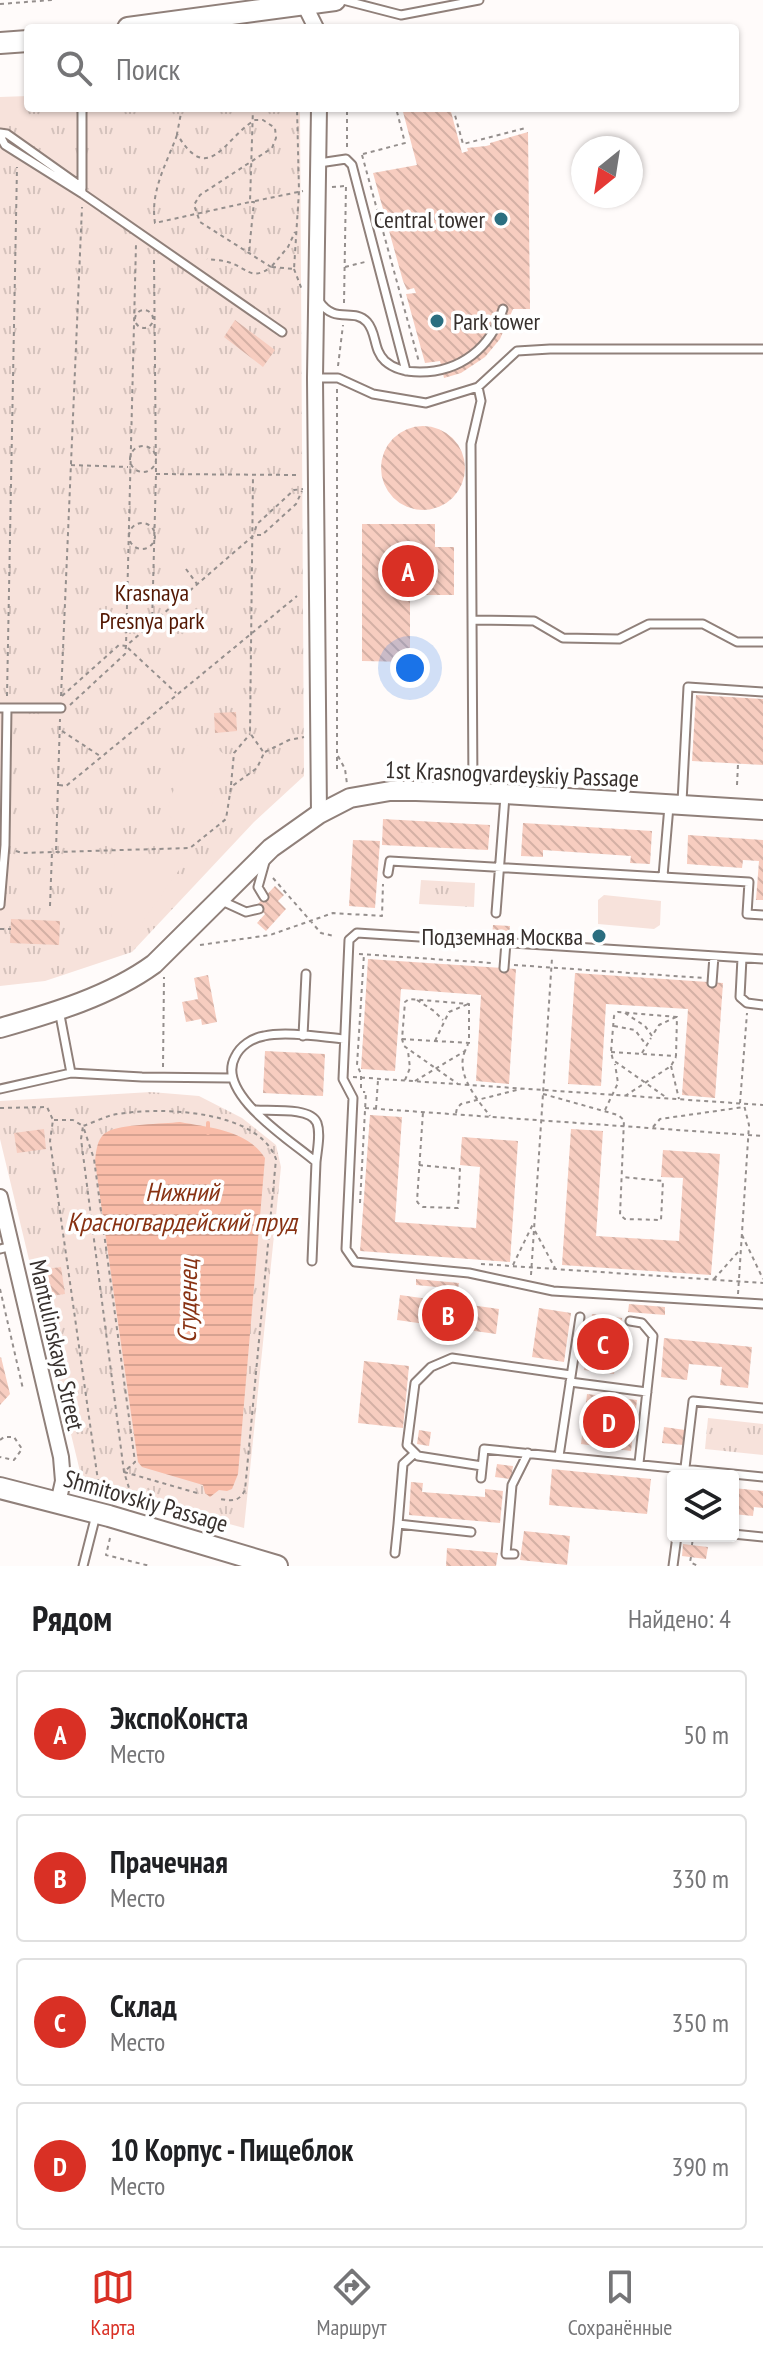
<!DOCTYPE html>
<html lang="ru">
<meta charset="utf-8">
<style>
:root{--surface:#fff;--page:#f2f2f2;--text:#202124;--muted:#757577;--line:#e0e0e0;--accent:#d93025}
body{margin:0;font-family:"PT Sans Narrow",sans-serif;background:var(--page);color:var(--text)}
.controls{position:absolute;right:24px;bottom:24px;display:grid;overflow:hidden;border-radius:8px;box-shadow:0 2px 6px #0004}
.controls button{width:72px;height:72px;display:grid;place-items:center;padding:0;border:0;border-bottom:2px solid var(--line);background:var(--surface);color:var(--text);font:40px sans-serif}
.compass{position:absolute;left:571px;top:136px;width:72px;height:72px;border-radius:50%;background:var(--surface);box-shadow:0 2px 6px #0004;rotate:210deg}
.you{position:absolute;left:410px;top:668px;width:28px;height:28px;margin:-20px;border:6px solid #fff;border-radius:50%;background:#1a73e8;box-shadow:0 0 0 12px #1a73e833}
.badge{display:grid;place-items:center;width:52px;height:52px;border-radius:50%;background:var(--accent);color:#fff;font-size:26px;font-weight:700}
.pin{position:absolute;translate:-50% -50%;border:4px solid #fff;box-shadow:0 2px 8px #0006}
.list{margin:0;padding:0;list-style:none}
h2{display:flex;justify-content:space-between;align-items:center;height:104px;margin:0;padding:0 32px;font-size:34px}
h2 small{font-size:26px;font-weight:400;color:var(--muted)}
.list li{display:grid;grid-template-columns:52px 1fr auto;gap:24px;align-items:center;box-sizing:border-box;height:128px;margin:0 16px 16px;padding:0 16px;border:2px solid var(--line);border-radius:8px}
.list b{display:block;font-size:30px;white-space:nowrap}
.list p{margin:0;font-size:26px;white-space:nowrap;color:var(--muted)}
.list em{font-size:26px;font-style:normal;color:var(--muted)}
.icon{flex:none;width:44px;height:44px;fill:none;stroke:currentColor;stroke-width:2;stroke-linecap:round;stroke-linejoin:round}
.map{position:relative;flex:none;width:763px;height:1566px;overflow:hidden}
.search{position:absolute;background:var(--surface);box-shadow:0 2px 6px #0004;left:24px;right:24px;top:24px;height:88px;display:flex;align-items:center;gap:20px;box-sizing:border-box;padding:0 28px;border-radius:8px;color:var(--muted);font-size:30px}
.sheet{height:680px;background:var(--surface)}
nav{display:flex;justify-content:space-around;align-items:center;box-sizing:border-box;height:112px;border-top:2px solid var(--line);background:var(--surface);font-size:22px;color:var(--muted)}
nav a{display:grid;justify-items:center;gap:4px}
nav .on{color:var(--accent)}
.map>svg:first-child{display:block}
</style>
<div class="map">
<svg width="763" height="1566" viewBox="0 0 763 1566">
<defs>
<pattern id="park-tufts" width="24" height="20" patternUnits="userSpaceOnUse" patternTransform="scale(2)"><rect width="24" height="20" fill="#f7e2db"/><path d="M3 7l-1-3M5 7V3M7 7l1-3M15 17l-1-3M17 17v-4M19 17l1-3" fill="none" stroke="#d4c2bc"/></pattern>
<pattern id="water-rules" width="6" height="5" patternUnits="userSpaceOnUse" patternTransform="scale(2)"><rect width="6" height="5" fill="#f9bca8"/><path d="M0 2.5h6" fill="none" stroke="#d6a291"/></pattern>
<pattern id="building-back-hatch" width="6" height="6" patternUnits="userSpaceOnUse" patternTransform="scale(2)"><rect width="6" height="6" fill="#f7cdc0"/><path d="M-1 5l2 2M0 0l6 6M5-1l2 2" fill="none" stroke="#d4b0a5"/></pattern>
</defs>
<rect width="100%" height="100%" fill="#fffbfa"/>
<path fill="url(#park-tufts)" d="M28 96V108H300L304 776 254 822 132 952 45 981 0 986V97Z
M421 880 475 883 474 907 419 904Z
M151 1092 199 1096 242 1118 276 1145 281 1167 244 1528 83 1484 0 1139V1101Z
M708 1418 763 1424V1455L705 1449Z"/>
<path fill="#f7e2db" d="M191 744 220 751 226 756V764L207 820 201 826 173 819 168 815V808L186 750Z
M191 853 134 934 111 917 115 856Z
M604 895 661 901 660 925 654 929 598 924V900Z"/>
<path fill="url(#water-rules)" d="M180 1122C211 1128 247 1130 265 1158L238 1474 232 1489 227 1491 219 1490 210 1497 205 1493 203 1485 142 1467 138 1462 95 1162C96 1152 97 1137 107 1132 121 1124 163 1124 180 1122Z"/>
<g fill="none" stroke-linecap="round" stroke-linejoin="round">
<path stroke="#f9bca8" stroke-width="4" d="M208 1133V1123"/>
</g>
<path fill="url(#building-back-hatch)" d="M402 108H450L462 153 468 151 467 148 486 146 490 145V143L528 132 530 309H513L500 339 485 357 461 373 444 378 440 361 425 363 406 294 416 293 414 288 407 290 403 281 373 173 417 165Z
M235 320 275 350 263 367 224 337Z
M381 468a42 42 0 1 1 84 0a42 42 0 1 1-84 0Z
M362 524H435V547H454V595H410V662L362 661Z
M696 695 763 699V765L692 761Z
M236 712 237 731 215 733 214 713Z
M383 819 490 825 488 850 382 845Z
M523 823 652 831 650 864 630 863 631 856 543 850V857L521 856Z
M688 835 763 840V900H756L759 861 743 860 742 868 687 864Z
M353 840 380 841 375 908 349 906Z
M275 886 284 895 278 901 286 909 266 931 257 923 265 914 256 906Z
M11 919 60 921 59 945 10 943Z
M493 925 510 926 509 938 492 936Z
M554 933 584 935 583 941 554 939Z
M368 959 516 969 509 1084 476 1081 481 995 401 989 395 1071 361 1069Z
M575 973 723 983 715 1098 682 1095 688 1009 606 1004 601 1086 568 1084Z
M208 975 217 1022 202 1025 201 1019 186 1022 182 1002 198 999 194 978Z
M265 1051 325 1054 323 1096 263 1093Z
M370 1115 402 1117 395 1222 476 1228 480 1167 460 1165 462 1137 518 1141 510 1262 360 1251Z
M44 1129 46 1149 17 1153 14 1133Z
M571 1129 603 1131 596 1236 679 1241 683 1178 661 1177 663 1150 720 1154 711 1275 562 1265Z
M61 1267 65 1294 50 1296 46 1269Z
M416 1279 459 1283 458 1289 416 1285Z
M400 1295 499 1309 496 1334 397 1320Z
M629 1304 665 1307V1315L628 1312Z
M539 1308 571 1313 564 1362 532 1357Z
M592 1314 622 1318 614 1374 584 1370Z
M664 1338 752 1347 748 1388 720 1385 722 1367 689 1364 687 1380 661 1377Z
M1 1357 10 1394 0 1405V1358Z
M364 1361 409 1366 403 1428 358 1423Z
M587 1394 637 1400 631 1451 581 1444Z
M664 1427 685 1430 683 1445 662 1443Z
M419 1430 431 1432 429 1446 417 1444Z
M497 1464 513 1466 511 1479 495 1477Z
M552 1469 651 1479 647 1514 549 1505Z
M411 1482 423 1483 422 1492 485 1497V1489L503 1491 500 1523 409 1515Z
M733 1488 763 1491V1508L754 1507 753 1516 733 1514Z
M524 1531 570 1536 567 1565 520 1560Z
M683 1544 708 1547 706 1559 682 1556Z
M447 1548 498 1553 496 1566H446Z"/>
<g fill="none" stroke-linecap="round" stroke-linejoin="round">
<defs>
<path id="service" d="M343 0 401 15 479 0
M82 108V188
M0 133 7 134 79 185 83 194
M0 136 5 145 83 194 282 332
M319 163 346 159 352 165 406 371
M319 301C335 325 353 307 367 322 377 333 373 350 385 361 395 370 407 372 420 372 460 372 491 348 503 309
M315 378H338L373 394 426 403 478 387 517 351 550 349H763
M472 620 534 621 563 638 619 639 649 624H703L737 642H763
M0 708H61
M473 791 471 444 481 401 478 387
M682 802 688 687 763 692
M388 873 390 861 749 882 747 914 763 915
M663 876 669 806
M264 897 258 887 265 862
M222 901 246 912 259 909
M0 905 5 845 7 708
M496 913 505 796
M742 958 740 997 747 1003 763 1005
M763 959 357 933 349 940 343 1079 353 1098 346 1249 355 1262 469 1273 553 1291 763 1304
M504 968 506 942
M712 983 714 956
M303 1036 306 974
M71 1073 142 1077 231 1078
M0 1089 71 1073 59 1010
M256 1110C271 1111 311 1107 317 1123 321 1134 317 1151 316 1162
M0 1249 12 1246
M312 1261 316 1162C292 1141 215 1094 235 1057 240 1046 252 1038 264 1036 286 1031 321 1037 344 1039
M630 1321 642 1323 653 1336 639 1463
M570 1382 647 1392
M415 1453 403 1464 398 1524 471 1532
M559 1456 580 1317
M482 1466 418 1456 407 1445 415 1383 431 1367 452 1358 571 1375
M684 1476 693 1401 763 1408
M481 1478 484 1449 763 1477
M733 1534 763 1537
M395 1553 398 1524
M514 1554H506L512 1485 528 1453
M83 1566 96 1515
M673 1566 677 1536"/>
<path id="minor" d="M305 6 316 28
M319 814 315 378 319 108
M0 1197 61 1457 63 1481 58 1503"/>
<path id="tertiary" d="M0 1028C53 1013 110 996 154 964L271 848 319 814 350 798 390 791H416L505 794 763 810"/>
<path id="secondary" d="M128 28 335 0
M0 43 28 41
M0 1488 109 1516 277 1566"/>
</defs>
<use href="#service" stroke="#90807a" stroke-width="11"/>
<use href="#minor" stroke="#90807a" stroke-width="18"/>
<use href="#tertiary" stroke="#90807a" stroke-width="22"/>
<use href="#secondary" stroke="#90807a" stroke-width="24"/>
<path stroke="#958f8d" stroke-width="2" stroke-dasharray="4 4" stroke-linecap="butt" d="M0 4 52 0
M430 28H432
M182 108 177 134C209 188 225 137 255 120H263L275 128 276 138 272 148 200 195 194 205 200 222 271 267C251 282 246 267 228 262 221 260 214 260 207 259
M453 108 463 144 526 128
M177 135C166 165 150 191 155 223L250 202
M347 147V108
M363 154 405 143 396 108
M362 155 419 362
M332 187 345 186
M255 201 303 191
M249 251 254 202H250L253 108
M272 266 288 247 295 232
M272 267 294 269 299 191 297 108
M345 267 365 262
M294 269 302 290
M344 303 346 185
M135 319a9 9 0 1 1 18 0a9 9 0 1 1-18 0Z
M338 366 343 325
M337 389V772
M130 459a13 13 0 1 1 26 0a13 13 0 1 1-26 0Z
M71 465 128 467
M156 474 300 475
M129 536a13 13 0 1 1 26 0a13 13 0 1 1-26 0Z
M255 530 257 524 294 490 303 489
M186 569 197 584
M152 624 156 474 154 258
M128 648 176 693
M7 696 17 167
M61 696 82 207
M62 696 119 645 126 646 254 535H262L296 504 302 491
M70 705 125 654 126 646 136 244
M62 731 100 756
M265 752 289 740 304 737
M338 756 345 769 347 784
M59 785 66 786 297 596
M231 785 234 753 250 734
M737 785 738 764
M56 850 60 719
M16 851 22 853 190 848 226 819 231 787 257 768 264 753 250 733 253 475
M273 878 321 933 334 936
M50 906 52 852
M0 929H11
M200 945 270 935 333 913 382 916 383 884
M359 954 492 963
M514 965 704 978
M417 1000 434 1011 443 1020
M625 1013 645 1026 652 1036 659 1025 676 1017
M614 1026 635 1030 647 1046
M402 1039 469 1043V1004L409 999 405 1002 402 1039 404 1046 458 1084
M435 1041 449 1012 468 1004
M465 1051C455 1074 477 1099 490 1116
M611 1052 676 1056 677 1017 618 1012 614 1016 611 1052 613 1060 667 1098
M642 1053 651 1038
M671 1066 679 1099
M163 1067 164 977
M353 1077 763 1105
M405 1080 410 1068 408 1051
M415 1081 465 1051 468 1044
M361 1088V1074L357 1065 364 954
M543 1094 618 1115 624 1120 620 1215 625 1219 661 1220 663 1181 622 1177
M625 1096 671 1066 676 1057
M740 1103 747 1013
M0 1108 47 1107 53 1120 50 1141 100 1495
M365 1108 763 1136
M376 1109 378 1080
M605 1110 618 1083 615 1064
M456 1113 457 1108 461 1104 521 1089
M54 1120H73L83 1126 81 1139 124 1472 134 1504
M653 1127 660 1119 744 1107
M419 1165 460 1169 458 1208 423 1207 418 1203 417 1201 423 1112
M360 1203 366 1092H363
M535 1231 555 1268
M742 1235 763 1279
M481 1264 763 1283
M513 1265 533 1224
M531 1275 552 958
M714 1279 739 1251
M0 1289 23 1389
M738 1294 749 1125 744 1105
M0 1440 4 1437H14L22 1449 14 1460 0 1457
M197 1493 124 1472 135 1462 94 1159 83 1126C92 1123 102 1118 112 1115 157 1106 258 1109 276 1159L245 1490C239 1502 232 1501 220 1499
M110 1538 106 1555 150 1566
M692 1545 693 1536
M691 1557 690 1562 698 1566"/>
<use href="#service" stroke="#fff" stroke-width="7"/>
<use href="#minor" stroke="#fff" stroke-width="14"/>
<use href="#tertiary" stroke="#fff" stroke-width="18"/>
<use href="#secondary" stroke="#fff" stroke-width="20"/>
</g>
<g fill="#2b6e80" stroke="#fff" stroke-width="3">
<circle cx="501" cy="219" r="8"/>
<circle cx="437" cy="321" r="8"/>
<circle cx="599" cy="936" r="8"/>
</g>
<g text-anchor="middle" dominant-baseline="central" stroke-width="7" stroke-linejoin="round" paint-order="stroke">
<g font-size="24" fill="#37302d" stroke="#fff" text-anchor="end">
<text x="485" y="219">Central tower</text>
<text x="453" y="321" text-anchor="start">Park tower</text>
<text x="583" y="936">Подземная Москва</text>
</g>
<g font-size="24" fill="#531702" stroke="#fff">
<text x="152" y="592">Krasnaya<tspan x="152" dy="28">Presnya park</tspan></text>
</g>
<g font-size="24" fill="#37302d" stroke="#fff">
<text transform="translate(512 774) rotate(2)">1st Krasnogvardeyskiy Passage</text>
<text transform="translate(57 1345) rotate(77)">Mantulinskaya Street</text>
<text transform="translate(146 1501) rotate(16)">Shmitovskiy Passage</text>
</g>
<g font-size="26" font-style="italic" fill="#883213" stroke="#fff">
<text x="182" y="1191">Нижний<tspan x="182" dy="30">Красногвардейский пруд</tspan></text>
<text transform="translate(187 1301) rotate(-89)">Студенец</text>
</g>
</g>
</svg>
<div class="controls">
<button><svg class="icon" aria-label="layers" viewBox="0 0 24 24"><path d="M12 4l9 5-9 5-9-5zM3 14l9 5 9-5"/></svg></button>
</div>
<svg class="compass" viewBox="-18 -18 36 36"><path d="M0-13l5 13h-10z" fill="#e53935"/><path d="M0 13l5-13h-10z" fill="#757577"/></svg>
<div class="you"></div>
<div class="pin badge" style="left:408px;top:571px">A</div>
<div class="pin badge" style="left:448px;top:1315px">B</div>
<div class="pin badge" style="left:603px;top:1344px">C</div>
<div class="pin badge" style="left:609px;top:1422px">D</div>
<div class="search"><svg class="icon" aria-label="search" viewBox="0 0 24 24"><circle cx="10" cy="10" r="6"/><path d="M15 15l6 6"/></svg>Поиск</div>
</div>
<section class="sheet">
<h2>Рядом<small>Найдено: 4</small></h2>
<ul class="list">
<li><span class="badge">A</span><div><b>ЭкспоКонста</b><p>Место</p></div><em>50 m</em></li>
<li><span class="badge">B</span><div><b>Прачечная</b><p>Место</p></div><em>330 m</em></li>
<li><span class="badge">C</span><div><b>Склад</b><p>Место</p></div><em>350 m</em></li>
<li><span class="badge">D</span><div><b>10 Корпус - Пищеблок</b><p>Место</p></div><em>390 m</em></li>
</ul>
</section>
<nav>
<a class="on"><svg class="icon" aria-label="map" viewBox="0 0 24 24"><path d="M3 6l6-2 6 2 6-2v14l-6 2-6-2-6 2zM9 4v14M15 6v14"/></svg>Карта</a>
<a><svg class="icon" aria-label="directions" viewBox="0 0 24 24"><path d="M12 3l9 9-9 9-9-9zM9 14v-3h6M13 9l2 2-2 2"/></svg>Маршрут</a>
<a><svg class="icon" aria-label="saved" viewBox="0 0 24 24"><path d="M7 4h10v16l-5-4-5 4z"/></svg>Сохранённые</a>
</nav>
